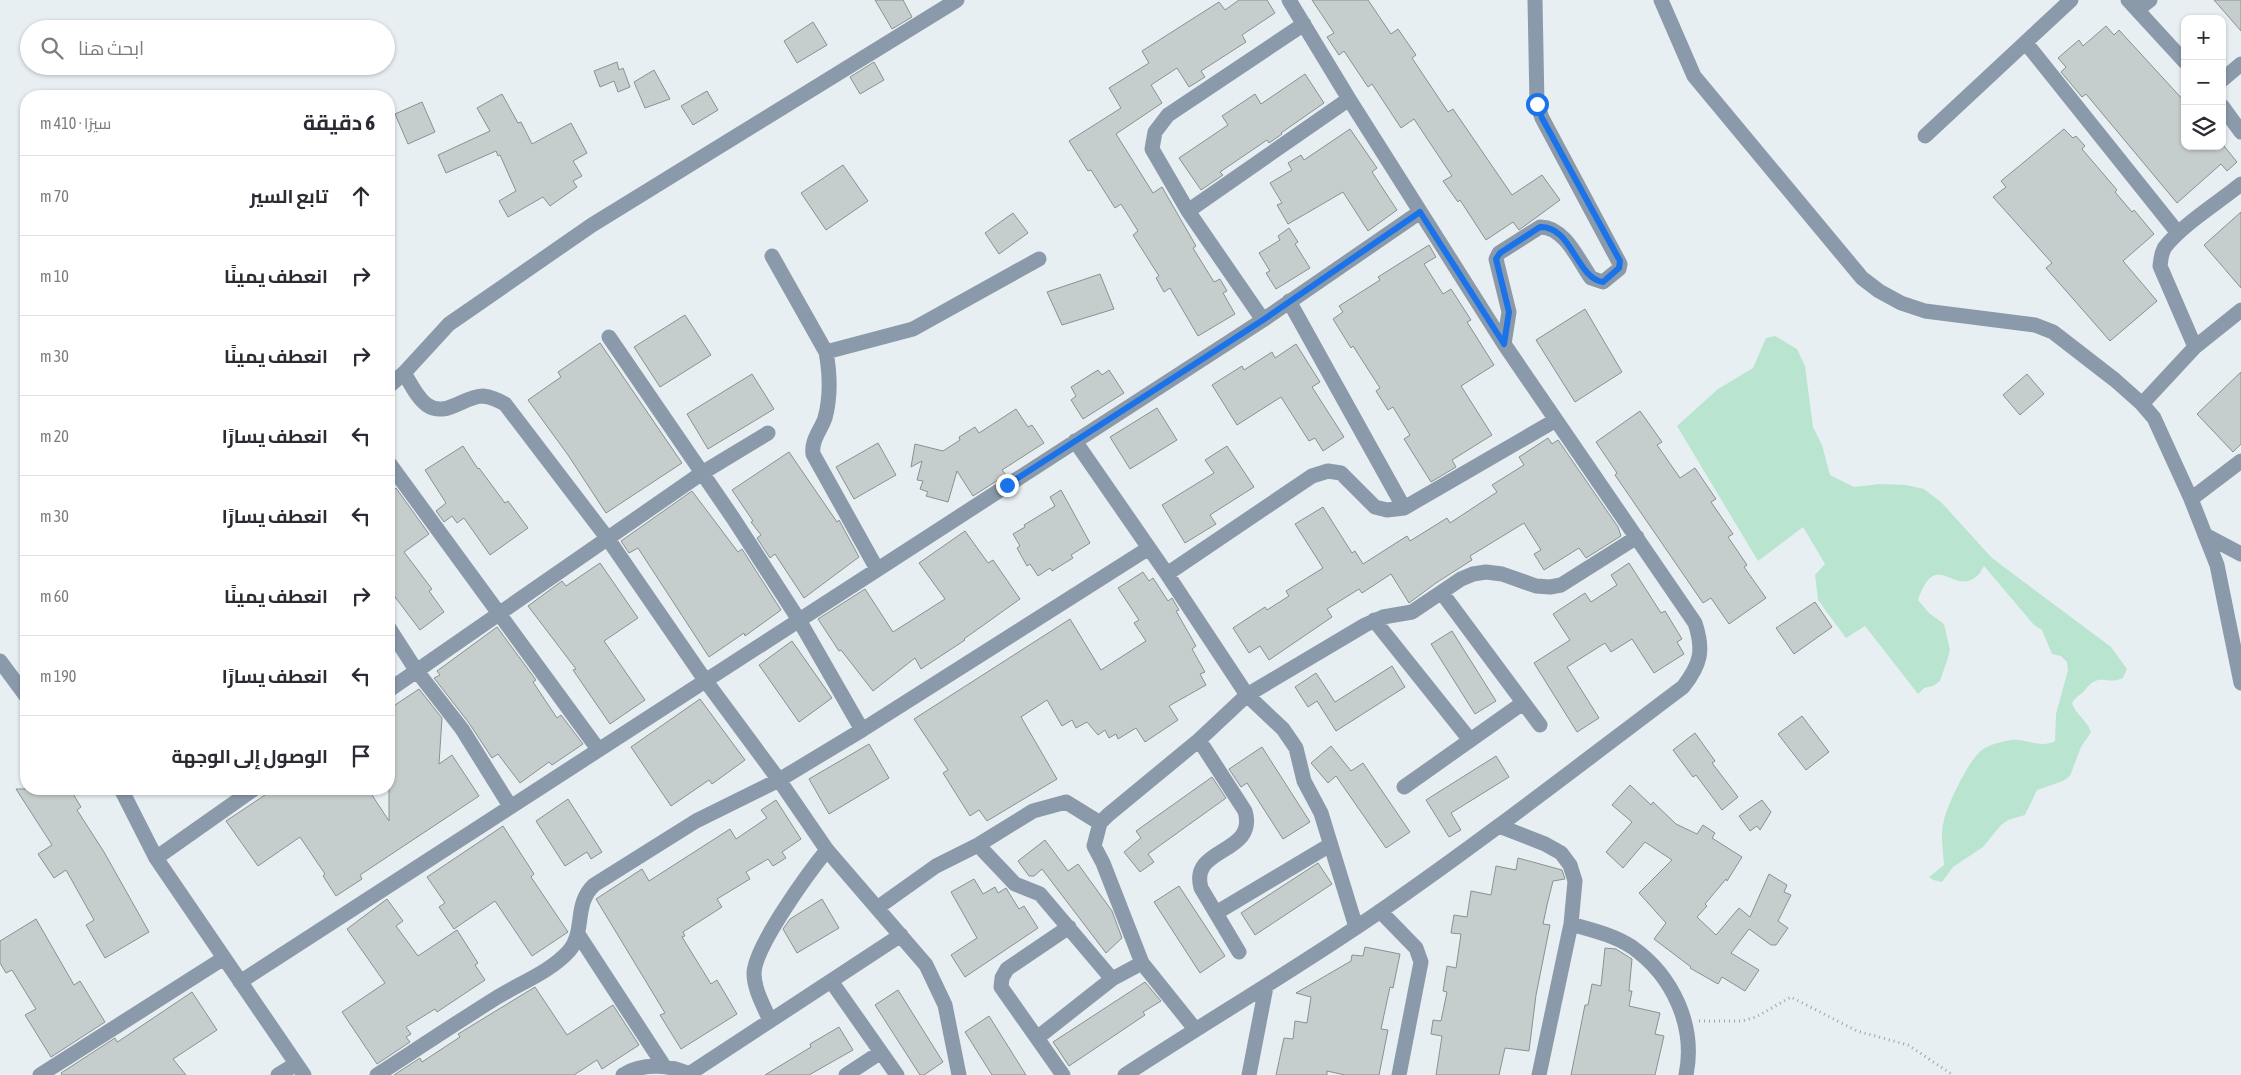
<!DOCTYPE html>
<html lang="ar">
<meta charset="utf-8">
<style>
:root{--surface:#fff;--page:#f7f7f7;--text:#2b2b33;--muted:#7c7c81;--line:#e1e1e2}
body{margin:0;font-family:"Asap Condensed",Cairo,sans-serif;background:var(--page);color:var(--text);direction:rtl}
.controls{position:absolute;right:15px;top:15px;display:grid;overflow:hidden;border-radius:10px;box-shadow:0 1px 4px #0004}
.controls button{width:45px;height:45px;display:grid;place-items:center;padding:0;border:0;border-bottom:1px solid var(--line);background:var(--surface);color:var(--text);font:25px sans-serif}
.stop{position:absolute;width:15px;height:15px;margin:-11px;border:4px solid #1a73e8;border-radius:50%;background:#fff}
.stop.end{background:#1a73e8;border-color:#fff;box-shadow:0 1px 5px #0008}
.list{margin:0;padding:0;list-style:none}
h2{display:flex;justify-content:space-between;align-items:center;height:65px;margin:0;padding:0 20px;font-size:21px}
h2 small{font-size:16px;font-weight:400;color:var(--muted)}
.list li{display:grid;grid-template-columns:32px 1fr auto;gap:15px;align-items:center;box-sizing:border-box;height:80px;padding:0 20px;border-top:1px solid var(--line)}
.list b{display:block;font-size:19px;white-space:nowrap}
.list em{font-size:16px;font-style:normal;color:var(--muted)}
.icon{flex:none;width:28px;height:28px;fill:none;stroke:currentColor;stroke-width:2;stroke-linecap:round;stroke-linejoin:round}
.map{position:relative;flex:none;width:2241px;height:1075px;overflow:hidden;direction:ltr}
.search{position:absolute;background:var(--surface);box-shadow:0 1px 4px #0004;left:20px;top:20px;width:375px;height:55px;display:flex;align-items:center;gap:12px;box-sizing:border-box;padding:0 18px;border-radius:28px;color:var(--muted);font-size:19px}
.panel{position:absolute;background:var(--surface);box-shadow:0 1px 4px #0004;left:20px;top:90px;width:375px;height:705px;border-radius:20px;direction:rtl}
.map>svg:first-child{display:block}
</style>
<div class="map">
<svg width="2241" height="1075" viewBox="0 0 2241 1075">
<rect width="100%" height="100%" fill="#e8eff2"/>
<path fill="#b9e5d0" d="M1775 336 1797 349 1805 366 1813 427 1822 445 1830 475 1854 487 1880 484 1906 485 1924 489 1941 502 1992 558 2111 647 2127 669 2123 678C2105 686 2100 671 2085 690 2081 695 2076 696 2072 703 2076 715 2087 720 2091 732L2081 747 2070 776 2063 781 2037 790 2025 815 2008 820 2001 825 1983 847 1953 867 1942 882 1933 880 1929 877 1944 865C1943 850 1940 834 1944 820 1947 805 1970 758 1982 750 1989 744 2002 742 2011 740 2026 738 2040 749 2055 741L2056 714 2068 670 2067 662 2061 656 2052 654 2042 630 2034 625 1984 566C1982 569 1980 574 1977 576 1954 597 1936 547 1918 600L1929 613 1944 624 1950 650 1948 658 1940 681 1933 686 1924 688 1918 694 1865 626 1846 638 1818 600 1815 575 1825 564 1803 527 1758 561 1677 426 1718 389 1753 368 1766 338Z"/>
<path fill="#c6cecd" stroke="#8a9191" d="M875 0H903L912 17 892 29Z
M1239 0H1267L1275 13 1242 35 1246 42 1201 71 1205 77 1189 87 1177 68 1151 85 1162 103 1116 134 1153 193 1162 187 1196 246 1193 248 1214 282 1220 279 1227 291 1223 293 1235 314 1198 336 1170 288 1164 292 1156 278 1159 276 1133 235 1138 231 1121 204 1115 208 1091 170 1088 171 1069 141 1121 108 1109 88 1149 63 1142 51 1219 2 1225 10Z
M1312 0H1368L1391 34 1398 29 1416 55 1412 58 1448 112 1453 109 1512 195 1542 175 1560 200 1519 230 1513 222 1486 240 1460 200 1458 202 1443 181 1452 176 1414 119 1401 128 1372 84 1368 87 1344 51 1339 55 1327 37 1334 33Z
M2214 0H2241V31Z
M813 22 827 45 797 63 784 41Z
M2106 26 2114 35 2119 30 2185 102V146H2224L2237 162 2227 171 2221 164 2177 203 2086 94 2082 97 2061 72 2066 67 2058 58 2079 40 2083 46Z
M617 62 619 70 623 68 630 87 618 92 614 81 600 87 594 71Z
M874 62 884 80 860 94 850 77Z
M654 70 670 99 645 108 634 82Z
M1305 74 1324 103 1281 133 1282 134 1269 143 1267 140 1220 172 1223 175 1201 190 1179 158 1228 125 1222 116 1255 94 1261 104Z
M707 91 718 110 693 125 681 106Z
M502 94 518 123 521 122 532 144 571 123 587 153 573 161 582 176 573 181 577 187 550 206 543 197 508 217 499 201 516 191 500 155 498 156 496 151 446 173 438 155 490 131 477 108Z
M422 102 435 132 408 144 395 114Z
M1350 129 1377 168 1372 172 1397 210 1368 231 1343 192 1288 224 1277 205 1282 203 1270 183 1292 170 1288 163 1301 155 1304 160Z
M2064 129 2073 138 2076 136 2085 146 2082 149 2117 190 2115 192 2132 212 2134 210 2154 234 2123 261 2157 301 2110 341 2046 268 2052 263 1993 197 2006 187 2001 181Z
M843 165 868 201 826 230 801 193Z
M2241 212V288L2204 245Z
M1013 213 1028 233 999 254 985 233Z
M1289 228 1298 242 1295 244 1310 268 1276 289 1266 273 1270 271 1259 253 1280 240 1278 236Z
M1429 245 1436 257 1424 264 1443 294 1451 289 1471 320 1467 322 1494 365 1461 386 1492 435 1452 460 1456 467 1431 482 1404 439 1410 435 1393 407 1388 410 1376 391 1380 388 1353 346 1351 348 1333 319 1343 312 1339 306 1380 280 1378 277Z
M1100 274 1114 309 1062 325 1047 292Z
M1585 309 1622 372 1575 402 1536 340Z
M685 315 711 355 660 387 634 347Z
M600 343 682 463 606 513 568 455 528 400 561 377 558 372Z
M1296 344 1320 382 1312 387 1344 437 1323 451 1315 438 1309 441 1281 397 1237 425 1212 385 1242 366 1244 370 1272 352 1275 358Z
M1098 370 1102 375 1109 370 1124 393 1083 419 1071 400 1076 396 1071 387Z
M2241 372V444L2233 452 2197 414Z
M752 374 774 409 708 449 687 414Z
M2027 374 2044 394 2020 415 2003 395Z
M1157 408 1177 440 1130 469 1110 437Z
M1016 409 1028 427 1032 425 1044 443 1002 470 1006 475 973 496 957 471 948 502 926 496 928 492 920 489 923 481 917 480 922 461 911 467 915 444 943 451 960 440 959 437 975 427 979 433Z
M1640 411 1662 442 1657 445 1680 478 1695 468 1716 499 1711 502 1733 534 1728 537 1747 565 1744 567 1766 598 1729 624 1711 598 1703 603 1615 475 1617 473 1596 442Z
M1548 438 1552 444 1558 440 1618 527 1621 536 1586 558 1579 548 1544 570 1534 554 1541 550 1524 523 1470 556 1472 560 1436 583 1409 603 1391 574 1362 593 1359 589 1327 609 1332 617 1269 660 1260 646 1249 653 1233 628 1265 607 1267 610 1289 596 1286 591 1323 568 1295 524 1323 507 1352 553 1355 551 1363 564 1407 536 1410 541 1447 518 1450 523 1497 492 1492 485 1524 465 1519 457Z
M878 443 896 475 854 499 836 467Z
M463 446 478 469 479 468 505 503 508 501 528 528 490 555 464 518 457 523 452 516 444 522 436 511 446 503 425 470Z
M1227 446 1254 487 1210 515 1216 524 1185 543 1162 505 1214 473 1205 460Z
M789 452 837 522 839 520 859 557 804 598 775 554 770 558 757 538 761 535 751 522 753 521 732 490Z
M396 488 429 534 404 552 432 589 429 591 444 612 420 630 389 589V493Z
M1061 490 1090 543 1071 555 1073 558 1052 571 1050 568 1038 576 1030 564 1027 566 1017 548 1020 546 1013 534 1025 527 1024 525 1055 506 1050 497Z
M692 491 738 552 742 549 781 610 745 636 744 633 709 657 638 548 629 553 621 541Z
M965 531 988 563 993 560 1020 599 964 639 965 640 921 669 915 658 873 691 841 650 839 651 818 619 865 589 893 632 945 599 919 563Z
M600 563 638 618 604 641 645 700 610 724 573 670 576 669 528 606 562 581 566 586Z
M1629 563 1661 613 1665 611 1682 639 1677 642 1684 654 1654 673 1632 639 1611 652 1605 643 1567 667 1599 718 1577 732 1534 663 1570 640 1553 614 1585 593 1591 602 1617 585 1611 575Z
M1143 572 1149 581 1153 578 1168 601 1172 598 1179 610 1176 611 1196 646 1192 649 1205 672 1200 674 1206 685 1169 706 1178 720 1145 742 1136 728 1118 739 1116 734 1109 738 1105 730 1098 735 1087 722 1076 728 1072 720 1062 726 1047 700 1021 717 1057 779 987 821 979 810 970 816 943 773 948 770 914 719 1070 619 1101 670 1146 641 1134 623 1139 620 1118 588Z
M1815 602 1832 627 1794 654 1776 628Z
M497 627 536 680 533 682 557 718 561 715 583 744 552 765 549 762 520 783 498 754 492 758 469 723 434 678 440 675 437 671Z
M1452 631 1496 701 1475 714 1431 644Z
M792 641 832 698 799 722 759 665Z
M1392 666 1405 687 1336 731 1317 701 1308 707 1295 687 1316 673 1335 702Z
M419 689 442 718 439 764 452 755 479 796 360 875 362 879 336 896 323 876 325 874 300 837 258 866 226 821 274 789H368L389 821V709Z
M700 699 745 760 712 784 709 780 671 806 631 747Z
M1802 716 1829 752 1806 770 1778 734Z
M1695 733 1715 761 1712 763 1738 797 1722 810 1696 775 1693 777 1673 750Z
M869 744 889 778 829 814 809 779Z
M1331 746 1351 771 1363 763 1410 832 1386 848 1336 776 1328 783 1311 763Z
M1262 747 1310 822 1283 839 1247 783 1241 787 1229 769Z
M1496 756 1509 777 1451 813 1461 830 1449 837 1426 800Z
M1212 777 1226 798 1148 854 1154 862 1140 872 1124 852 1141 838 1136 831Z
M1630 785 1651 805 1653 802 1676 824 1697 834 1703 825 1715 833 1712 838 1742 857 1727 881 1726 879 1705 904 1707 906 1697 917 1716 935 1739 908 1750 917 1769 874 1787 885 1784 892 1791 895 1778 921 1788 928 1776 945H1771L1749 929 1731 953 1759 970 1745 991 1722 977 1718 984 1690 968 1691 967 1654 939 1666 923 1639 893 1672 860 1645 842 1623 868 1606 852 1632 822 1612 805Z
M16 789H70L81 807 77 810 104 852 149 932 105 958 86 925 94 920 66 870 54 878 38 854 52 845Z
M568 799 602 852 591 859 587 852 565 866 536 821Z
M776 800 801 839 782 852 786 858 773 866 768 859 746 872 750 879 717 899 722 907 683 932 685 936 682 937 711 984 717 980 737 1014 681 1049 660 1015 665 1013 596 899 642 869 649 881 730 829 736 839 767 818 761 810Z
M1762 800 1771 812 1760 830 1757 826 1750 831 1739 816Z
M503 826 534 874 531 877 568 932 532 956 495 901 454 929 439 907 445 903 427 877Z
M1045 840 1068 871 1078 864 1112 911 1122 938 1106 953 1042 869 1034 876H1029L1018 861Z
M1518 858 1562 870 1565 879 1553 881 1547 905 1543 924 1550 925 1536 995 1529 1051 1505 1048 1499 1075H1436L1442 1036 1431 1034 1433 1020 1441 1021 1447 992 1443 991 1447 966 1456 968 1461 934 1451 933 1454 915 1467 917 1471 891 1491 895 1496 866 1516 870Z
M1318 863 1332 884 1255 935 1241 913Z
M974 879 983 894 995 887 998 893 1006 888 1019 909 1024 906 1038 928 965 977 951 955 977 938 951 892Z
M1179 886 1225 956 1200 973 1154 902Z
M387 899 403 921 396 926 418 956 457 930 478 963 475 965 485 980 437 1012 435 1009 406 1027 411 1034 406 1037 410 1042 377 1064 342 1012 385 983 347 929Z
M822 899 839 928 797 953 783 929 790 919Z
M36 919 74 985 80 981 105 1022 51 1057 25 1015 36 1009 12 970 6 973 0 963V941Z
M1365 947 1400 954 1393 988 1390 987 1381 1029 1388 1030 1379 1075H1345L1327 1071V1075H1276L1284 1038 1293 1039 1295 1021 1307 1023 1311 997 1296 993 1351 961 1352 955 1363 956Z
M1605 948 1616 949 1632 959 1629 991H1632L1629 1006 1660 1013 1655 1034 1664 1036 1655 1075H1571L1585 1005H1588L1592 984 1601 986Z
M1145 982 1161 1001 1143 1012 1145 1015 1069 1066 1053 1042Z
M535 987 567 1035 613 1005 639 1045 602 1069 597 1060 574 1075H394L420 1058 422 1062 460 1037 458 1034Z
M898 990 943 1062 924 1075H920L875 1005Z
M192 992 217 1030 173 1059 186 1075H62L61 1073 115 1038 117 1042 119 1041Z
M989 1016 1026 1075H992L965 1032Z
M839 1027 853 1050 809 1075H765L811 1047 810 1044Z"/>
<g fill="none" stroke-linecap="round" stroke-linejoin="round">
<path stroke="#9ea4a5" stroke-width="3" stroke-dasharray="1 4" stroke-linecap="butt" d="M1699 1021H1742L1756 1017 1791 997 1857 1031 1908 1045 1953 1075"/>
<path stroke="#8b9aab" stroke-width="15" d="M1661 0 1694 76 1862 278 1879 291 1901 303 1925 311 2035 325 2053 332 2115 380 2142 404 2154 418 2191 499 2217 565 2241 683
M2128 0 2185 62
M2137 10 2150 0
M2026 43 2178 233
M2222 80 2241 64
M2222 106 2241 132
M1925 136 2071 0
M1188 211 1349 99
M772 256 826 352C830 374 831 396 825 418 821 430 811 440 813 454L877 569
M1289 301 1404 508
M1263 320 1188 211 1152 149 1155 132 1168 115 1304 24
M609 337 733 518 799 620 862 730
M1504 344 1509 312 1496 259 1499 253 1540 227C1564 226 1579 261 1591 278L1603 282 1619 269 1620 264 1542 118 1537 104 1535 0
M2195 347 2160 266C2161 259 2161 253 2165 247 2182 225 2219 202 2241 184
M826 352 913 329 1039 259
M404 373C411 384 417 398 427 405 446 418 464 396 483 396 491 397 498 400 505 404L608 539 705 680 779 780 827 850 926 965 945 1005 959 1075
M389 386 404 373 449 324 592 225 957 0
M2142 404 2195 347 2241 310
M1075 441 1167 574 1247 695 1283 729 1296 748 1304 781 1321 813 1356 927
M389 463 598 749
M2191 499 2241 461
M2205 535 2241 554
M1167 574 1312 476 1328 471 1341 473 1375 507 1387 510 1404 508 1556 420
M1442 593 1540 725
M1374 620 1470 740
M389 628 416 670 462 729 510 806
M0 661 26 696
M389 690 702 473 768 433
M1199 740 1245 811C1258 855 1189 846 1201 888L1239 952
M1404 787 1523 703
M121 789 156 858 304 1075
M1499 826 1545 844 1561 853 1570 865 1575 881 1571 924 1539 1075
M978 845 1015 884 1040 894 1112 979
M156 858 254 789
M877 908 936 866 978 845 1033 811 1066 802 1100 823
M1380 911 1416 948 1421 962 1399 1075
M1216 913 1330 845
M1571 924C1592 930 1614 935 1632 947 1673 976 1696 1026 1686 1075
M578 934 664 1066
M831 981 897 1075
M240 982 1263 320 1420 212
M770 1021C764 1006 754 990 754 973 755 946 809 872 827 850
M1195 1029 1142 963 1103 863 1094 846 1100 823 1108 815 1199 740 1247 695 1365 625 1383 617 1412 612 1461 579 1473 574 1486 572 1502 574 1536 586 1550 587 1561 585 1637 537
M1037 1038 1112 979 1142 963
M689 1074 901 935
M40 1075 224 958
M278 1075 296 1064
M377 1075C417 1049 456 1023 496 998 520 983 550 972 569 951 586 931 573 905 594 885L696 821 779 780 862 730 1149 548
M623 1075C641 1063 672 1064 690 1075
M846 1075 881 1052
M1063 1075 1001 987 1002 978 1007 969 1069 927
M1125 1075C1209 1020 1296 969 1379 912 1483 840 1582 763 1683 687 1701 664 1704 650 1695 623L1504 344 1349 99 1289 0
M1249 1075 1266 987"/>
</g>
<g fill="none" stroke-linecap="round" stroke-linejoin="round">
<path stroke="#1a73e8" stroke-width="6" d="M1007 485 1263 320 1420 212 1504 344 1509 312 1496 259 1500 253 1540 227C1572 226 1576 278 1603 282L1619 268 1620 261 1542 118 1537 104"/>
</g>
</svg>
<div class="controls">
<button>+</button>
<button>−</button>
<button><svg class="icon" aria-label="layers" viewBox="0 0 24 24"><path d="M12 4l9 5-9 5-9-5zM3 14l9 5 9-5"/></svg></button>
</div>
<div class="stop" style="left:1537px;top:104px"></div>
<div class="stop end" style="left:1007px;top:485px"></div>
<div class="search"><svg class="icon" aria-label="search" viewBox="0 0 24 24"><circle cx="10" cy="10" r="6"/><path d="M15 15l6 6"/></svg>ابحث هنا</div>
<section class="panel">
<h2>6 دقيقة<small>سيرًا · 410 m</small></h2>
<ul class="list">
<li><svg class="icon" aria-label="ahead" viewBox="0 0 24 24"><path d="M12 20V5M6 11l6-6 6 6"/></svg><div><b>تابع السير</b></div><em>70 m</em></li>
<li><svg class="icon" aria-label="right" viewBox="0 0 24 24"><path d="M7 20v-9h11M14 6l5 5-5 5"/></svg><div><b>انعطف يمينًا</b></div><em>10 m</em></li>
<li><svg class="icon" aria-label="right" viewBox="0 0 24 24"><path d="M7 20v-9h11M14 6l5 5-5 5"/></svg><div><b>انعطف يمينًا</b></div><em>30 m</em></li>
<li><svg class="icon" aria-label="left" viewBox="0 0 24 24"><path d="M17 20v-9H6M10 6l-5 5 5 5"/></svg><div><b>انعطف يسارًا</b></div><em>20 m</em></li>
<li><svg class="icon" aria-label="left" viewBox="0 0 24 24"><path d="M17 20v-9H6M10 6l-5 5 5 5"/></svg><div><b>انعطف يسارًا</b></div><em>30 m</em></li>
<li><svg class="icon" aria-label="right" viewBox="0 0 24 24"><path d="M7 20v-9h11M14 6l5 5-5 5"/></svg><div><b>انعطف يمينًا</b></div><em>60 m</em></li>
<li><svg class="icon" aria-label="left" viewBox="0 0 24 24"><path d="M17 20v-9H6M10 6l-5 5 5 5"/></svg><div><b>انعطف يسارًا</b></div><em>190 m</em></li>
<li><svg class="icon" aria-label="arrive" viewBox="0 0 24 24"><path d="M6 21V4h12l-3 4 3 4H6"/></svg><div><b>الوصول إلى الوجهة</b></div></li>
</ul>
</section>
</div>
